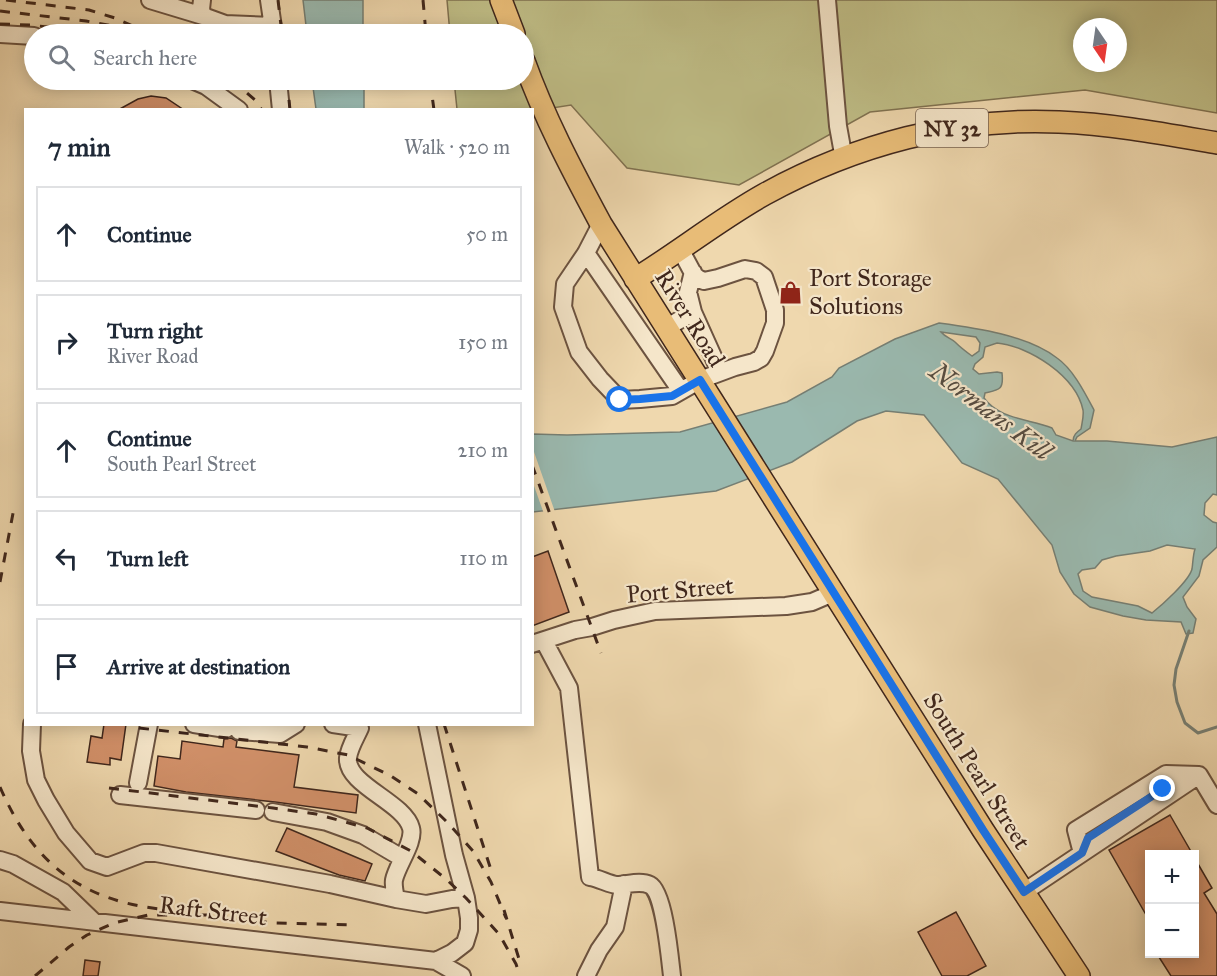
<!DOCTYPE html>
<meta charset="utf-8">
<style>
:root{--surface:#fff;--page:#f6f6f7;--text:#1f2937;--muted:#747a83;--line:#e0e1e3}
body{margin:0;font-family:"IM FELL Great Primer",serif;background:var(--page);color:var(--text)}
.controls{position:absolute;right:18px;bottom:18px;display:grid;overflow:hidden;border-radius:0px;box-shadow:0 3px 15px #0003}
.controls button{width:54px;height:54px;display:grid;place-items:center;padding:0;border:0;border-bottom:2px solid var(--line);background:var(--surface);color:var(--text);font:30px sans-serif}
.compass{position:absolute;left:1073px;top:18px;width:54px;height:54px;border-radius:50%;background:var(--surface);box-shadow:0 3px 15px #0003;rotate:167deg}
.stop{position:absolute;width:18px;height:18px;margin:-14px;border:4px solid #1a73e8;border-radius:50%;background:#fff}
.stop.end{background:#1a73e8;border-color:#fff;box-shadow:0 2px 6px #0008}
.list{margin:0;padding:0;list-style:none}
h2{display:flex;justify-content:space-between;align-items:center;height:78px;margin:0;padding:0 24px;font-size:26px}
h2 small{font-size:20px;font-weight:400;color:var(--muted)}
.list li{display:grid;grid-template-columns:39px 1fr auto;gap:18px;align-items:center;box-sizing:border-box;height:96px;margin:0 12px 12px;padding:0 12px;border:2px solid var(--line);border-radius:0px}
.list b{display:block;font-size:22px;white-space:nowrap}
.list p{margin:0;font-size:20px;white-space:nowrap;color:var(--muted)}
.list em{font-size:20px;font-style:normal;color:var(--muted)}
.icon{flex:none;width:33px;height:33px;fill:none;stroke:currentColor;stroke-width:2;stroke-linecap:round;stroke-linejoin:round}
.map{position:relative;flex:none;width:1217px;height:976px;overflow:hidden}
.search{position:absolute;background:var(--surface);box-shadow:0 3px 15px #0003;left:24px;top:24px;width:510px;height:66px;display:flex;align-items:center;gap:15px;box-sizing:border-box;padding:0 21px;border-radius:33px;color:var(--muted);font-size:22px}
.panel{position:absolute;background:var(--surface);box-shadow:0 3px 15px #0003;left:24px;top:108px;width:510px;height:618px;border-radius:0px}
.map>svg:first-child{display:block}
</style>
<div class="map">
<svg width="1217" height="976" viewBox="0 0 1217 976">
<rect width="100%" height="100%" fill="#efd8ae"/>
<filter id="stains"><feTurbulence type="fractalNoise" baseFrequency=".00333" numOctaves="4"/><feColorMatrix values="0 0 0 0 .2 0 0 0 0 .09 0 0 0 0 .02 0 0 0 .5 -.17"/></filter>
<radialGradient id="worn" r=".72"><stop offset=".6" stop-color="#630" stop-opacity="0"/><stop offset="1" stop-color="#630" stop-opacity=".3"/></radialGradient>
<path fill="#bfbd86" stroke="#807251" stroke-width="1.5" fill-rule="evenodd" d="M447 0H1217V113L1085 90 870 112 739 185 627 168 571 105 533 111 532 110 457 109 454 80H524V34H450ZM1082 27H1118V63H1082Z"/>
<path fill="#9ab9af" stroke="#767f74" stroke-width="1.5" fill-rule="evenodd" d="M303 0H363V34H307Z
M312 80H364V109H316Z
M939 323C976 328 1027 335 1057 358 1073 369 1085 393 1094 410L1090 428 1077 437 1075 441H1107L1172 447 1217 437V495L1213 494 1205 503 1204 515 1213 522 1217 523V547L1203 560 1199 576 1183 597 1187 607 1196 619 1193 633 1186 634 1181 622 1146 620 1123 616 1090 607 1074 594 1060 572 1052 545 998 479 962 463 924 415 886 411 857 421 792 462 716 491 533 512V434L567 435 680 432 787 402 832 377 839 368 895 339ZM941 332 976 337 980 343 979 351 972 356C965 351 961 348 955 342 950 338 945 337 941 332ZM997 343C1029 346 1076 376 1083 410 1084 416 1082 423 1081 429 1077 432 1073 435 1073 441L1056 435 1052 428C1029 419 999 419 984 398L985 393C999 390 1004 390 1002 373L997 372 979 374 973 369 975 364 983 357 985 347ZM1167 545 1195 549C1193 555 1193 562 1192 569 1189 581 1162 605 1152 613L1138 606 1092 597 1083 591 1078 574 1082 570 1095 568 1102 560 1116 556 1150 551Z"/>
<path fill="#efd8ae" d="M533 449 555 512 544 514 533 483Z"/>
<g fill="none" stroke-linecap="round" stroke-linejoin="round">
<path stroke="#767f74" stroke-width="3" d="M1189 631 1176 669 1174 685 1177 702 1185 723 1198 733 1217 727"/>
</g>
<path fill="#d19069" stroke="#40271c" stroke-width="1.5" d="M151 96 166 98 184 110H118L138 99Z
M548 551 569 612 532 626V557Z
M104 724H126L121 760 110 758V765L87 762 91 736 102 738Z
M231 738 237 741 236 747 299 755 294 787 358 795 356 813 275 802 186 792 154 786 158 756 180 759 182 741 223 747 224 739Z
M1170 815 1193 855H1149V920L1109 850Z
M287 828 372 864 365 881 339 875 276 851Z
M1194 857 1212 888 1204 893 1217 914V976H1171L1157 954H1194Z
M956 912 986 966 967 976H942L918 932Z
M85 960 100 962 98 976H83Z"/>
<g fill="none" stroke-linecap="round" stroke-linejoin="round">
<defs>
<path id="minor" d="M150 0 203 16
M202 0 201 9 203 16 225 24 273 26
M269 0 274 34
M827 0 838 126 844 159
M0 34 34 36
M192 80 206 86 239 110
M278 80 281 110
M601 224 586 253 565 284 563 307 579 352 600 379 620 400 640 399 672 396 700 380 735 367 754 362 761 358 765 351 775 323V310L764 277 756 271 745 269 718 278 704 281 699 279 694 275 680 249
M586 253 681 391
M693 312 688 292 693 272
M666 328 693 312 720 372
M544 641 569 688 590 877C598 878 611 885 617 885 627 885 640 880 650 885 664 892 670 959 672 976
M532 644 575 630 592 627 614 620 655 611 786 606 812 602 833 593
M32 724 31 751 36 780 46 800 66 833 90 861 107 867 144 853H156L330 884 396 899
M194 724 226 729
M333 724 360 728C356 737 349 748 348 758 346 785 404 802 411 828 415 842 397 865 394 880 393 886 395 893 396 899L426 904 452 899 466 898
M239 731 280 734 296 724
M138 783 149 724
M120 795 256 810
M273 812 327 822 363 835 402 858
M1082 853 1076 830 1166 774 1199 775
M0 860 13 864 63 892 93 921
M1024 892 1199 775 1217 805
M0 911 436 961 452 953 465 943 469 930V918L466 898 454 855 427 724
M436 961 462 976
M586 976 599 950 615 927 624 884"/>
<path id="major" d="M501 0 514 34
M524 61C544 117 572 170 601 224L983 830 1079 976
M635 279C679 252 720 219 765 194 854 145 957 117 1059 122 1112 124 1165 134 1217 143"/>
</defs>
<use href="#minor" stroke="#6c5340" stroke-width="20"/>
<use href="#major" stroke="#40271c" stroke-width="24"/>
<use href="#minor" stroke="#f5e6ca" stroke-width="16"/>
<use href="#major" stroke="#e8bc77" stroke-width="21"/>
<path stroke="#40271c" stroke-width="3" stroke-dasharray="10 10" stroke-linecap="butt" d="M6 0 89 10 115 18 150 34
M278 0 282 34
M423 0 426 34
M0 11 86 21 118 27
M0 24 31 25 103 34
M232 80 255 100 262 110
M287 80 290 110
M430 80 434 110
M532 465 601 653
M0 582 14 508
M444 724 492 873
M139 728 307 747 348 755 391 776 418 794 447 822 473 851 491 882 506 918
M0 787C32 861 79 900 160 909
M109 788 273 808 316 814 367 828 411 851 446 879 466 898 499 934 516 964 520 976
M504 910 519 959
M35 976 69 947 87 935 114 923 148 915H211L273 923 355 925"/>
</g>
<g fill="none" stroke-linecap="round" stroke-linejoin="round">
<path stroke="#1a73e8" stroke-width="8" d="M620 400 640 399 672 396 700 380 983 830 1024 892 1082 853 1088 838 1163 789"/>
</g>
<defs>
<symbol id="shop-bare" viewBox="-9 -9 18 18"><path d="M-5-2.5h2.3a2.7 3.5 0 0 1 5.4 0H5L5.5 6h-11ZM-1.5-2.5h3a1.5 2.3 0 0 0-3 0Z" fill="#8f2418" stroke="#f5e6ca" stroke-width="2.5" paint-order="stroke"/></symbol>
</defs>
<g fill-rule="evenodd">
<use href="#shop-bare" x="774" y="276" width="33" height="33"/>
</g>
<g text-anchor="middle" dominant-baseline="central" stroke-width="4.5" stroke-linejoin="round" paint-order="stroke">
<rect fill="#f5e6ca" stroke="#766050" stroke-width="1.5" x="916" y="109" width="72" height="38" rx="4.5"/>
<g font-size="22" font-weight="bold" fill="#40271c">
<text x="952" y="128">NY 32</text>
</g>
<g font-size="24" fill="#40271c" stroke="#f5e6ca" text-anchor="start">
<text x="809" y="278">Port Storage<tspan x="809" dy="28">Solutions</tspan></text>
</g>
<g font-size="24" fill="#40271c" stroke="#f5e6ca">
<text transform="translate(690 318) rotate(58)">River Road</text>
<text transform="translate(680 590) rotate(-5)">Port Street</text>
<text transform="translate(977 771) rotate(58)">South Pearl Street</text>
<text transform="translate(213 911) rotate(7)">Raft Street</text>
</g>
<g font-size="26" font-style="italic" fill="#564c41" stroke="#f5e6ca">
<text transform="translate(991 411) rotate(37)">Normans Kill</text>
</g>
</g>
<rect width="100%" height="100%" filter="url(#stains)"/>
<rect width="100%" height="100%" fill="url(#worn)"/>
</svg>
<div class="controls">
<button>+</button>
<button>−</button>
</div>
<svg class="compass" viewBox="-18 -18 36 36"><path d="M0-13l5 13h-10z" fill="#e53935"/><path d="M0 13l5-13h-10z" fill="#747a83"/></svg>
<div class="stop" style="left:620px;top:400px"></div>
<div class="stop end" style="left:1163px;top:789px"></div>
<div class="search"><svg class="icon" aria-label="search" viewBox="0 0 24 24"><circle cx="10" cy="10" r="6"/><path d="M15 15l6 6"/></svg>Search here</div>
<section class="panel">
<h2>7 min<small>Walk · 520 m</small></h2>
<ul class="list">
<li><svg class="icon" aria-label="ahead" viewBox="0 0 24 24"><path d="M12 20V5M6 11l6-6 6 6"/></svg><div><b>Continue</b></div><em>50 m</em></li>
<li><svg class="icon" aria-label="right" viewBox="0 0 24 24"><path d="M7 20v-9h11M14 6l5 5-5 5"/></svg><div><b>Turn right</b><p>River Road</p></div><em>150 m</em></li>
<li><svg class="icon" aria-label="ahead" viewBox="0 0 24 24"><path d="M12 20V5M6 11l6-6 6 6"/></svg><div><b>Continue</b><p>South Pearl Street</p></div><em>210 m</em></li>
<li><svg class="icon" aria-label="left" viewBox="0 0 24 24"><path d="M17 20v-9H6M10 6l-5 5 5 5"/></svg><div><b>Turn left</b></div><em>110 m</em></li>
<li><svg class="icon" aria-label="arrive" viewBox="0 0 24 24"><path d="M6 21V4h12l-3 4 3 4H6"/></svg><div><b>Arrive at destination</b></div></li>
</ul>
</section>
</div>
